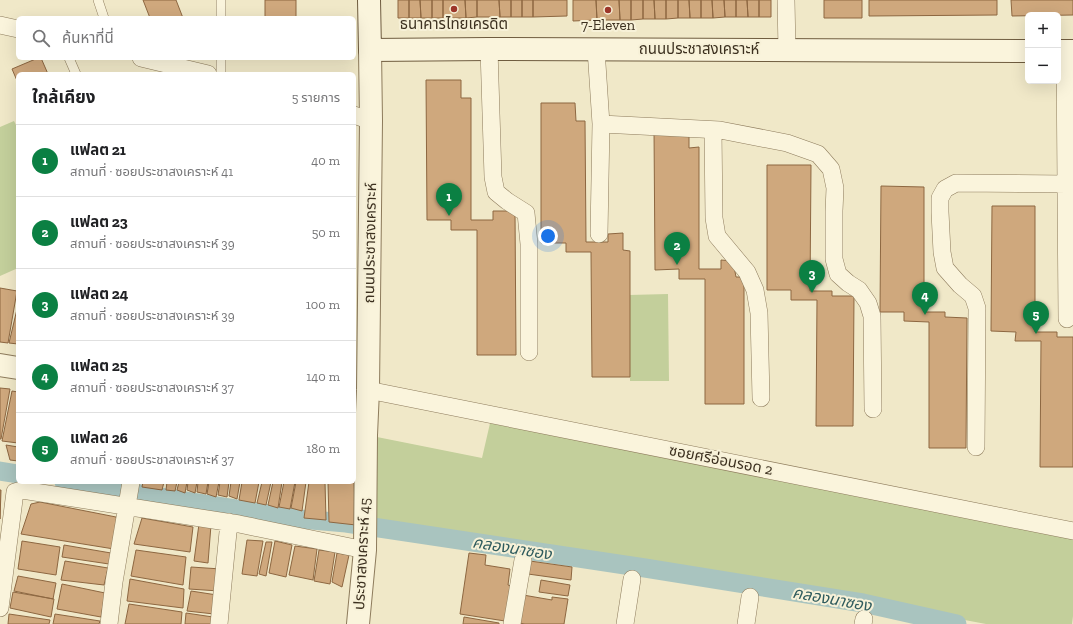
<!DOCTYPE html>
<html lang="th">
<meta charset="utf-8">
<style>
:root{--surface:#fff;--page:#f2f2f2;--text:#202124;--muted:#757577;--line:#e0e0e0;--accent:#0b8043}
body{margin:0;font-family:"Zilla Slab","Noto Sans Thai",serif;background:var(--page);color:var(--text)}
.controls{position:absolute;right:12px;top:12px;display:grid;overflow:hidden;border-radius:6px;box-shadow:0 4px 16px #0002}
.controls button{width:36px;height:36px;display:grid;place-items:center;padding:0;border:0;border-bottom:1px solid var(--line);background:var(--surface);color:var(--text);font:20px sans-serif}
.you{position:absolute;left:548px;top:236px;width:14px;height:14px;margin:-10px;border:3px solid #fff;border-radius:50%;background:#1a73e8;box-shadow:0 0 0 6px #1a73e833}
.badge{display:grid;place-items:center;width:26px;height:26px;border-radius:50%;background:var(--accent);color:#fff;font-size:13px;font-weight:700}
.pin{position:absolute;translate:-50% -33px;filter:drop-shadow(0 1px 2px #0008)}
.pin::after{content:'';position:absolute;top:21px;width:14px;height:12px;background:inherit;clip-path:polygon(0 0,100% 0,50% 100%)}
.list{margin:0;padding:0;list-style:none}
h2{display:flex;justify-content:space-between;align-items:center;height:52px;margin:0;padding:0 16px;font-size:17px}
h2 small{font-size:13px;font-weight:400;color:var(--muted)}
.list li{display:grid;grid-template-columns:26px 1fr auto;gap:12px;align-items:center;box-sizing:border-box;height:72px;padding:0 16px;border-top:1px solid var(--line)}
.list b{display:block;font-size:15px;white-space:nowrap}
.list p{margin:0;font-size:13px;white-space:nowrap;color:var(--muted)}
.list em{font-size:13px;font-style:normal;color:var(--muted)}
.icon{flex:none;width:22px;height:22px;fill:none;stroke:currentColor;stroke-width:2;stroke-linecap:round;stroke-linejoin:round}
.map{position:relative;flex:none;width:1073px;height:624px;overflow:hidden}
.search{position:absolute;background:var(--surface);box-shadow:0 4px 16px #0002;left:16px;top:16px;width:340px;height:44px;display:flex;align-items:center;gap:10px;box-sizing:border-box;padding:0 14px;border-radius:6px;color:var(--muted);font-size:15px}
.panel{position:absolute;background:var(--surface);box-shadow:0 4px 16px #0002;left:16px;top:72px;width:340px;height:412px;border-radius:6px}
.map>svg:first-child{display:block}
</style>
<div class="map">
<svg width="1073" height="624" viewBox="0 0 1073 624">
<rect width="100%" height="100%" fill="#f0e8c8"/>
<path fill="#c3cf9b" d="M14 121 18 129V268L0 276V127Z
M668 294 669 381H630L629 295Z
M491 419 1073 535V616L1072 624H986L677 566 375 524 377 437 482 458Z"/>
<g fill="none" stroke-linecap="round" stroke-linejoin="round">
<path stroke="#a9c4bf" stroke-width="19" d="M0 471 18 474
M64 482 300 519 346 523 645 568 863 603 957 624"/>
</g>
<path fill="#cfa87d" stroke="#8d6741" d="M143 0H176L183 18H150Z
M265 0H296V18H265Z
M398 0H409V18H398Z
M409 0H420L421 18H409Z
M420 0H432V18H421Z
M432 0H443V18H432Z
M443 0H465L466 18H443Z
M465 0H477V17L466 18Z
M477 0H499L500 17H477Z
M499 0H511V17H500Z
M511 0H522V17H511Z
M522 0H533V17H522Z
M533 0H567V16L533 17Z
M573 0H596L597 20 573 21Z
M596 0H619L620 20H597Z
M619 0H631V20H620Z
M631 0H643V19L631 20Z
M643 0H654L655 19H643Z
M654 0H666V19H655Z
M666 0H678V18L666 19Z
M678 0H689L690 18H678Z
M689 0H701V18H690Z
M701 0H712L713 18H701Z
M712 0H724L725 17 713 18Z
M724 0H736V17H725Z
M736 0H747L748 17H736Z
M747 0H759V17H748Z
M759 0H771V17H759Z
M824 0H862V18H824Z
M869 0H997V15L869 16Z
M1011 0H1073V15L1012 16Z
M38 58H41L48 74H18V83L12 69Z
M426 80H461V98H471V220H493V211H515L516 355H477V230H451V220H427Z
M541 103H575L576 121H585L586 242H608V234L623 233V250L630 251V377H592L591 252H566V243H541Z
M654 129H689V148L699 147V269H721V260L733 261 736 277H744V404H705V279H679V269L655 270Z
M767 165H811L810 291H832V296H854L853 426H816L817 300H791V290H767Z
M881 186 924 187V312H945V317L967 318 966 448H929V322L904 321V312H880Z
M992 206H1035V332H1057V337H1073V467H1040L1041 341H1015L1016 332 991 331Z
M0 288 17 291 8 343 0 342Z
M18 305V344L9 343Z
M0 388 10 389 1 439H0Z
M12 391 18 392V443L2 441Z
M6 445 18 447V461L10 460Z
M143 482H164L162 490 142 487Z
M167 482H177L175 491 166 490Z
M179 482H187L185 493 177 490Z
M188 482H197L195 493 187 490Z
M198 482H208L206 494 197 492Z
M209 482H219L216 497 207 494Z
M220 482H229L227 497 218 495Z
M231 482H240L237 499 229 496Z
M242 482H259L255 503 239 500Z
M262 482H271L266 505 257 503Z
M273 482H282L278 508 268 505Z
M284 482H295L290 509 279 507Z
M296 482H306L302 511 291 508Z
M309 482H325L326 520 304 518Z
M328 482H354L356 525 329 522Z
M0 490H1L0 519Z
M40 502 116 517 119 526 114 549 21 534 31 504Z
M142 518 193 527 190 552 134 544Z
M199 524 211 525 208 563 194 561Z
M247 540 263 541 257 576 242 574Z
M22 541 60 547 56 575 18 569Z
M275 541 292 545 286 577 269 573Z
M266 542H272L266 576 259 574Z
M64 545 111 553 109 564 62 557Z
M295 546 317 549 313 580 289 575Z
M136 550 186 557 183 585 131 576Z
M319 550 335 552 330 584 314 581Z
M337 553 349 555 342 587 332 582Z
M469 553 486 555 485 565 510 569 508 585 511 586 505 621 460 614Z
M65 561 108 568 104 585 61 580Z
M530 561 572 567 571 580 528 574Z
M191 567 221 569 219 591 189 589Z
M18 576 56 583 53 599 14 591Z
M130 579 184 589 183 608 127 601Z
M541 580 570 585 568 596 539 592Z
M62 584 105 593 101 617 57 609Z
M191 591 217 595 214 614 187 611Z
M13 592 54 599 51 617 10 608Z
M523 595 552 600V597L568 599 564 624H525L519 623Z
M129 604 182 612 181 624H125Z
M186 613 213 617 212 624H185Z
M9 614 50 620 49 624H8Z
M55 614 100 621 99 624H53Z
M464 617 499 623V624H463Z"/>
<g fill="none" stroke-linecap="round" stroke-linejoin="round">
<defs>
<path id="service" d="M98 0 104 18
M221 0V18
M69 58 76 74
M221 58V74"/>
<path id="minor" d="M786 0 787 50
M0 25 18 29
M489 49 493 177 496 192 507 201 526 213 529 244V352
M596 49 601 124 599 234
M1065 51 1067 319
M141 58 208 74
M354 115 371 121
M601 124 720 130 787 143 818 154 831 169 835 188 834 211V259L838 274 848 283 859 290 868 303 872 316 873 409
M713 130 714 218 717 236 747 272 755 290 759 313 761 398
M368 390 1073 531
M976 447 977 308 973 296 960 285 945 268 942 252 940 212V198L945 189 956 183 1067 184
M0 608 15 492 22 490 239 524 365 550
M109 624 114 582 131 482
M219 624 229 522
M512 624 523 560
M625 624 632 579
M746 624 750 597
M863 624 864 619"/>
<path id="tertiary" d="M0 365 18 368
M358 624 365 550 366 435 368 390 371 121 370 50"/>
<path id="secondary" d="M369 0 370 50 489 49 1028 51
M1058 51H1073"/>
</defs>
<use href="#service" stroke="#8d7b5c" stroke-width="10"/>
<use href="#minor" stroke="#8d7b5c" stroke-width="18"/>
<use href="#tertiary" stroke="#8d7b5c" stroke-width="24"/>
<use href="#secondary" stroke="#6f5c3f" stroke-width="24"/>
<use href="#service" stroke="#faf4dc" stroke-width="9"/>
<use href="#minor" stroke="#faf4dc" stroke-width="17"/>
<use href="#tertiary" stroke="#faf4dc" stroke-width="22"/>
<use href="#secondary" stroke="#faf4dc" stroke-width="22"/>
</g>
<g fill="#9d362a" stroke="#f7f1d8" stroke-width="1.5">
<circle cx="454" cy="9" r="4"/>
<circle cx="608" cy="10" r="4"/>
</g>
<g text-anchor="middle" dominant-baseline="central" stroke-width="4" stroke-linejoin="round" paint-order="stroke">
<g font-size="15" fill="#3d3120" stroke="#f7f1d8">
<text x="454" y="24">ธนาคารไทยเครดิต</text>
<text x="608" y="25">7-Eleven</text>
</g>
<g font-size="15" fill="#3d3120" stroke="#f7f1d8">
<text x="699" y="49">ถนนประชาสงเคราะห์</text>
<text transform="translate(370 243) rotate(-89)">ถนนประชาสงเคราะห์</text>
<text transform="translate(721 460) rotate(11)">ซอยศรีอ่อนรอด 2</text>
<text transform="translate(362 554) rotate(-87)">ประชาสงเคราะห์ 45</text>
</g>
<g font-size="16" font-style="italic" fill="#2f5b5d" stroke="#f7f1d8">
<text transform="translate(512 548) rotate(9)">คลองนาซอง</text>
<text transform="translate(832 599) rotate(10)">คลองนาซอง</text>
</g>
</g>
</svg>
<div class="controls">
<button>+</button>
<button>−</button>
</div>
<div class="you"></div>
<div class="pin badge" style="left:449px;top:216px">1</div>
<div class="pin badge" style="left:677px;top:265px">2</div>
<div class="pin badge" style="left:812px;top:293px">3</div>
<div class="pin badge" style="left:925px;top:315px">4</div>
<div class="pin badge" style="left:1036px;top:334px">5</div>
<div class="search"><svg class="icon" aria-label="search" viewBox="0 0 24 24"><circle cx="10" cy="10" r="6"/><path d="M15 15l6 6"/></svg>ค้นหาที่นี่</div>
<section class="panel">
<h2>ใกล้เคียง<small>5 รายการ</small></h2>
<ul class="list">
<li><span class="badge">1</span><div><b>แฟลต 21</b><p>สถานที่ · ซอยประชาสงเคราะห์ 41</p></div><em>40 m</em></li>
<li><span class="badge">2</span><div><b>แฟลต 23</b><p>สถานที่ · ซอยประชาสงเคราะห์ 39</p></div><em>50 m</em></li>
<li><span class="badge">3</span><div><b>แฟลต 24</b><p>สถานที่ · ซอยประชาสงเคราะห์ 39</p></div><em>100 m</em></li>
<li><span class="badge">4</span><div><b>แฟลต 25</b><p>สถานที่ · ซอยประชาสงเคราะห์ 37</p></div><em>140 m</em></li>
<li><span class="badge">5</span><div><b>แฟลต 26</b><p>สถานที่ · ซอยประชาสงเคราะห์ 37</p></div><em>180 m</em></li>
</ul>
</section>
</div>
